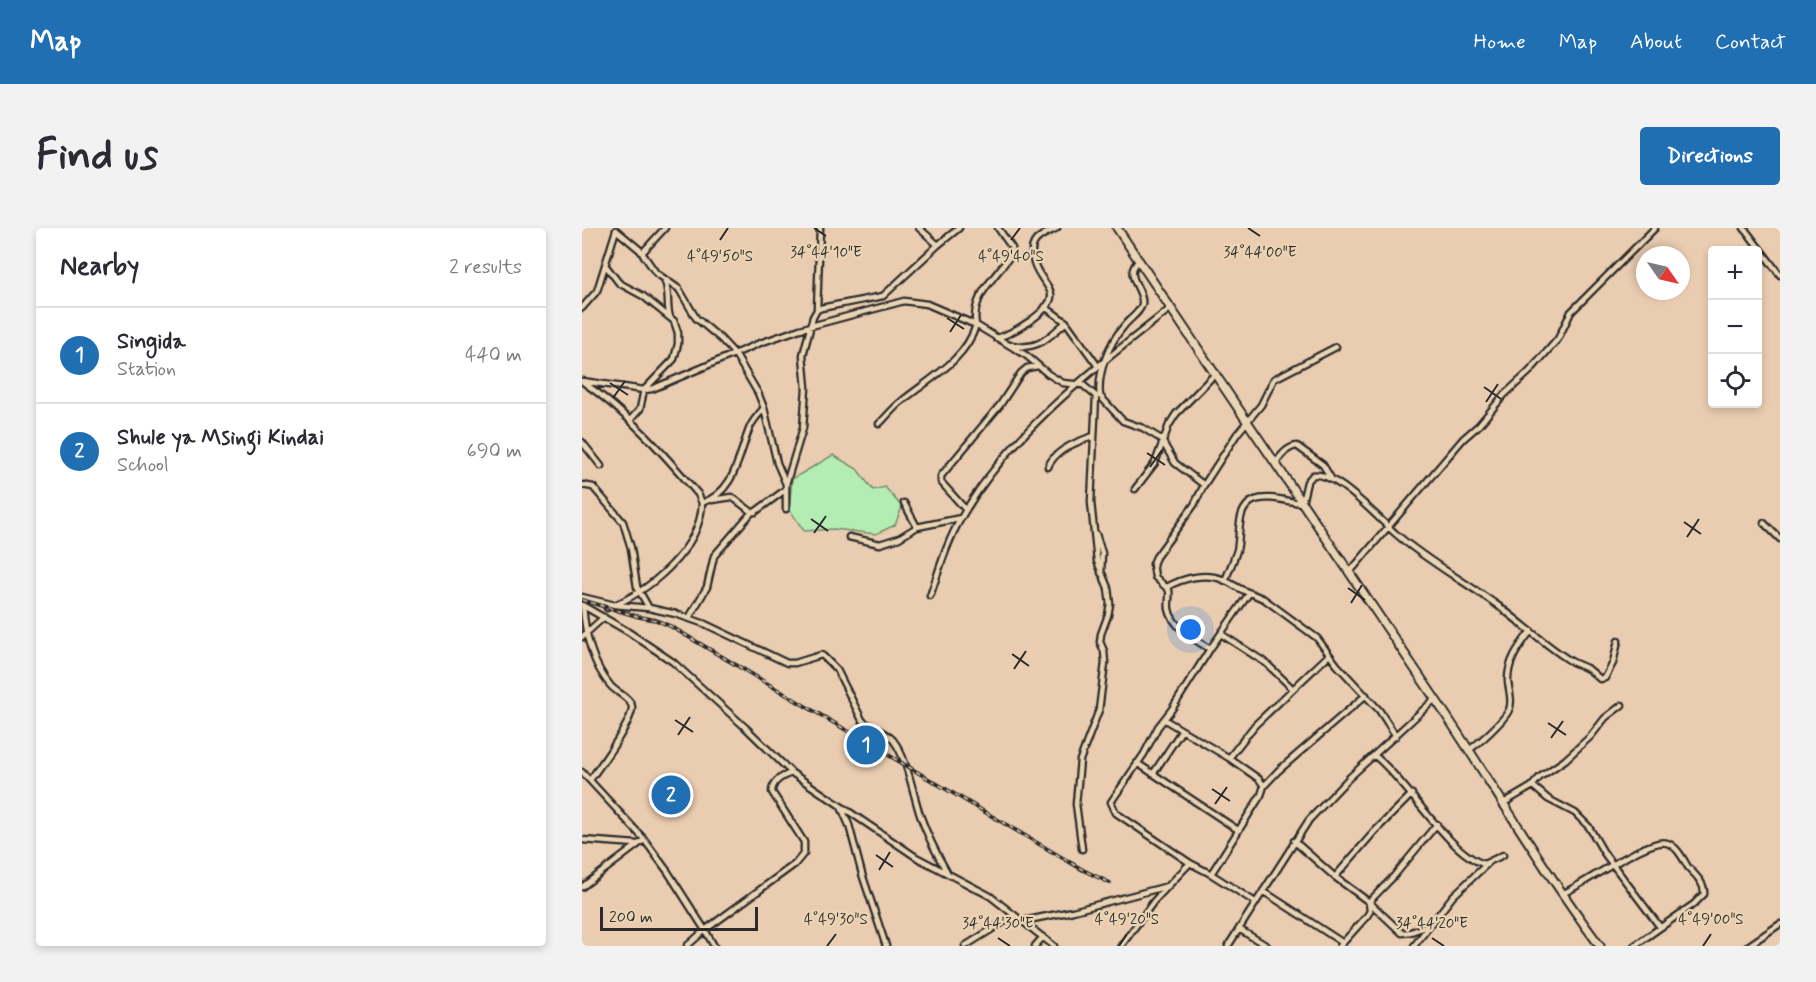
<!DOCTYPE html>
<meta charset="utf-8">
<style>
:root{--surface:#fff;--page:#f2f2f3;--text:#2b2b33;--muted:#7c7c81;--line:#e1e1e2;--accent:#1f6fb2}
body{margin:0;font-family:Mynerve,sans-serif;background:var(--page);color:var(--text)}
.controls{position:absolute;right:18px;top:18px;display:grid;overflow:hidden;border-radius:6px;box-shadow:0 3px 9px #0003}
.controls button{width:54px;height:54px;display:grid;place-items:center;padding:0;border:0;border-bottom:2px solid var(--line);background:var(--surface);color:var(--text);font:30px sans-serif}
.compass{position:absolute;left:1054px;top:18px;width:54px;height:54px;border-radius:50%;background:var(--surface);box-shadow:0 3px 9px #0003;rotate:124deg}
.scale{position:absolute;left:18px;bottom:15px;width:158px;box-sizing:border-box;padding-left:6px;border:3px solid #2b2b2b;border-top:0;font-size:16px;line-height:21px;white-space:nowrap;color:#2b2b2b;-webkit-text-stroke:4px #ead4b4;paint-order:stroke}
.you{position:absolute;left:609px;top:402px;width:21px;height:21px;margin:-15px;border:4px solid #fff;border-radius:50%;background:#1a73e8;box-shadow:0 0 0 9px #1a73e833}
.badge{display:grid;place-items:center;width:39px;height:39px;border-radius:50%;background:var(--accent);color:#fff;font-size:20px;font-weight:700}
.pin{position:absolute;translate:-50% -50%;border:3px solid #fff;box-shadow:0 2px 6px #0006}
.list{margin:0;padding:0;list-style:none}
h2{display:flex;justify-content:space-between;align-items:center;height:78px;margin:0;padding:0 24px;font-size:26px}
h2 small{font-size:20px;font-weight:400;color:var(--muted)}
.list li{display:grid;grid-template-columns:39px 1fr auto;gap:18px;align-items:center;box-sizing:border-box;height:96px;padding:0 24px;border-top:2px solid var(--line)}
.list b{display:block;font-size:22px;white-space:nowrap}
.list p{margin:0;font-size:20px;white-space:nowrap;color:var(--muted)}
.list em{font-size:20px;font-style:normal;color:var(--muted)}
.icon{flex:none;width:33px;height:33px;fill:none;stroke:currentColor;stroke-width:2;stroke-linecap:round;stroke-linejoin:round}
.map{position:relative;flex:none;width:1198px;height:718px;overflow:hidden;border-radius:6px}
header{display:flex;align-items:center;gap:36px;box-sizing:border-box;height:84px;padding:0 30px;background:var(--accent);color:#fff}
header strong{font-size:28px}
nav{display:flex;gap:33px;margin-inline-start:auto;font-size:21px}
.intro{display:flex;align-items:center;justify-content:space-between;box-sizing:border-box;height:144px;padding:0 36px}
h1{margin:0;font-size:42px}
.button{padding:15px 27px;border-radius:6px;background:var(--accent);color:#fff;font-size:21px;font-weight:700}
main{display:flex;gap:36px;padding:0 36px}
aside{flex:1;background:var(--surface);border-radius:6px;box-shadow:0 3px 9px #0003}
.map>svg:first-child{display:block}
</style>
<header>
<strong>Map</strong>
<nav><a>Home</a><a>Map</a><a>About</a><a>Contact</a></nav>
</header>
<div class="intro"><h1>Find us</h1><a class="button">Directions</a></div>
<main>
<aside>
<h2>Nearby<small>2 results</small></h2>
<ul class="list">
<li><span class="badge">1</span><div><b>Singida</b><p>Station</p></div><em>440 m</em></li>
<li><span class="badge">2</span><div><b>Shule ya Msingi Kindai</b><p>School</p></div><em>690 m</em></li>
</ul>
</aside>
<div class="map">
<svg width="1198" height="718" viewBox="0 0 1198 718">
<rect width="100%" height="100%" fill="#eacdb1"/>
<filter id="ink" filterUnits="userSpaceOnUse"><feTurbulence type="fractalNoise" baseFrequency=".0167" numOctaves="2"/><feDisplacementMap in="SourceGraphic" scale="12" xChannelSelector="R" yChannelSelector="G"/><feConvolveMatrix kernelMatrix="1 2 1 2 8 2 1 2 1" color-interpolation-filters="sRGB"/></filter>
<g filter="url(#ink)">
<path fill="#b4edb1" stroke="#708c6e" stroke-width="1.5" d="M251 227 275 241 291 262 303 259 320 279 313 297 294 306 252 301 222 303 207 281 210 251Z"/>
<g fill="none" stroke-linecap="round" stroke-linejoin="round">
<defs>
<path id="minor" d="M337 0 356 17
M416 0 430 20V25C416 48 388 67 394 97L445 128 466 146 481 155 501 157 514 168 509 274 515 333 526 360 528 376 526 387 519 406 518 414 522 423 523 435 517 482 498 532 494 576 500 621
M1162 0 1198 47
M34 2 58 22 74 45 97 61 114 90 139 111 153 126 176 165 182 180 195 235 204 256
M60 25 83 0
M557 33C540 46 563 63 560 76 559 84 547 91 542 98 527 115 515 145 518 168L541 193 561 200 579 211 593 235 622 257
M24 38 37 55 61 68 92 93 96 105V116L92 131 62 162 58 181 49 191
M83 54C88 65 84 78 88 89
M463 79 484 94 515 137
M0 80 15 63 34 2
M235 82 238 0
M414 110C427 108 472 82 469 66 468 60 463 55 460 50 452 38 443 19 458 9 463 5 470 3 475 0
M430 117C455 123 466 110 484 94
M0 153 62 162 70 161 178 115 218 101 322 73 345 76 394 97C384 132 347 151 320 173 312 179 305 188 297 196
M1 154C46 185 81 225 116 266L120 275
M0 214 19 238
M694 236C698 227 706 219 715 218L741 237 750 252
M466 239C472 223 496 213 512 208
M0 257 11 259 41 294 49 320 55 359 67 380
M553 261 573 235 587 197 594 186 634 145
M130 272 150 269 170 284H173L203 262
M322 275 335 299
M204 281V256L221 200 224 160 221 127 231 89 235 82 239 80 301 68 356 17 377 0
M384 282 359 254V248L418 177 439 145 445 140 456 138
M1182 295 1198 311
M514 306 520 325 519 345
M267 309 298 316 317 310 335 299 379 290
M767 345 881 211 897 197 922 167 947 144 976 111 989 84 1073 0
M643 353C647 342 652 332 655 322 659 306 653 280 673 272 687 267 706 274 720 275L725 254 731 247C754 243 797 291 814 306 845 333 882 353 915 377 939 394 962 416 987 432 993 436 998 437 1004 440 1009 442 1013 447 1018 451L1023 450 1031 435 1036 413
M585 359C601 350 624 344 642 352 651 356 658 362 668 365
M348 368C357 343 364 316 378 292 426 206 513 140 589 80
M0 369 33 377 67 380 94 386 123 396 205 435H213L239 427 241 428 255 442 280 492C289 501 302 502 311 512 325 529 331 566 338 587 345 607 355 627 366 646
M0 377 45 403 91 434 164 500 210 545 334 629 408 668 472 718
M1 378C3 406 9 434 28 457 33 464 49 470 50 479 51 494 17 539 8 552
M25 380C66 365 119 321 120 275 154 263 156 228 168 199 171 192 177 186 182 180
M107 390 125 359 132 328 170 284
M639 406 684 435 711 461
M0 409 22 389
M628 421C613 412 590 399 587 381 586 375 588 368 587 362L573 349 571 336 574 329 612 277 622 257 655 206 679 177 692 151 754 119
M583 492 647 530 677 551 682 558 679 567 629 646
M887 522C897 515 922 493 927 482 931 473 927 463 926 454 925 434 937 418 949 403
M793 528C825 553 866 625 902 636L921 627
M647 530 673 497 747 427
M555 535 656 602
M0 544 61 610 86 644 123 702 105 718
M571 546 600 502
M682 558 696 543 784 467
M951 558 966 571 993 585 1007 599 1022 625 1078 699
M920 576 949 559 958 549 983 532 1009 508 1023 490 1040 477
M260 581 267 597 280 646 304 718
M0 612 55 616
M712 613 753 649 787 674 788 683 785 688 758 718
M753 649 792 604 830 566
M0 659 62 612
M681 663 761 715
M980 666C1001 657 1067 609 1085 615 1095 618 1101 631 1106 639 1113 647 1123 655 1122 666L1112 676 1052 718
M673 674 629 646 608 635 534 585 529 574 562 526 576 499 590 481 628 421 666 367 668 365 682 371 735 410 755 437 797 482 814 508
M441 693 491 683 586 658
M848 697 829 704 820 705 787 674 812 648 855 596
M657 701 685 718
M132 718 123 702 213 636 222 625V614L190 564C190 553 200 548 210 545
M383 718 431 688
M453 718 461 709
M539 718 572 673 608 635
M646 718 727 592 767 550 853 471
M832 718 871 668 905 636
M1166 718 1198 696"/>
<path id="secondary" d="M535 0C643 162 753 323 862 484 914 562 962 643 1018 718"/>
</defs>
<use href="#minor" stroke="#2b2b2b" stroke-width="9"/>
<use href="#secondary" stroke="#2b2b2b" stroke-width="11"/>
<use href="#minor" stroke="#ead4b4" stroke-width="4.5"/>
<use href="#secondary" stroke="#ead4b4" stroke-width="7"/>
<defs>
<path id="rail" d="M0 372 58 389 74 392 88 398 501 642 528 655"/>
</defs>
<use href="#rail" stroke="#2b2b2b" stroke-width="4"/>
<use href="#rail" stroke="#ead4b4" stroke-width="1.5" stroke-dasharray="4.5" stroke-linecap="butt"/>
</g>
</g>
<path fill="none" stroke="#2b2b2b" stroke-width="2" d="M232 0 244 8M666 0 678 8M138 12 146 0M429 12 438 0M365 90 382 101M368 104 379 87M28 155 46 167M902 159 919 171M31 170 43 153M904 174 916 156M565 225 583 237M568 239 580 222M229 291 246 303M1102 294 1119 306M232 305 244 288M1105 309 1117 291M766 360 783 372M769 375 780 357M430 426 447 438M432 441 444 423M93 492 111 504M966 495 984 507M96 507 108 489M969 510 981 493M630 561 648 573M633 576 645 559M294 627 311 639M297 642 308 624M416 710 428 718M850 710 862 718M245 718 254 706M537 718 545 706M1121 718 1129 706"/>
<g font-size="15" text-anchor="middle" fill="#2b2b2b" stroke="#ead4b4" stroke-width="4.5" stroke-linejoin="round" paint-order="stroke">
<text x="678" y="29">34°44'00"E</text>
<text x="244" y="29">34°44'10"E</text>
<text x="138" y="33">4°49'50"S</text>
<text x="429" y="33">4°49'40"S</text>
<text x="254" y="696">4°49'30"S</text>
<text x="545" y="696">4°49'20"S</text>
<text x="1129" y="696">4°49'00"S</text>
<text x="416" y="700">34°44'30"E</text>
<text x="850" y="700">34°44'20"E</text>
</g>
</svg>
<div class="controls">
<button>+</button>
<button>−</button>
<button><svg class="icon" aria-label="locate" viewBox="0 0 24 24"><circle cx="12" cy="12" r="6"/><path d="M12 2v4M12 18v4M2 12h4M18 12h4"/></svg></button>
</div>
<svg class="compass" viewBox="-18 -18 36 36"><path d="M0-13l5 13h-10z" fill="#e53935"/><path d="M0 13l5-13h-10z" fill="#7c7c81"/></svg>
<div class="scale">200 m</div>
<div class="you"></div>
<div class="pin badge" style="left:284px;top:517px">1</div>
<div class="pin badge" style="left:89px;top:567px">2</div>
</div>
</main>
